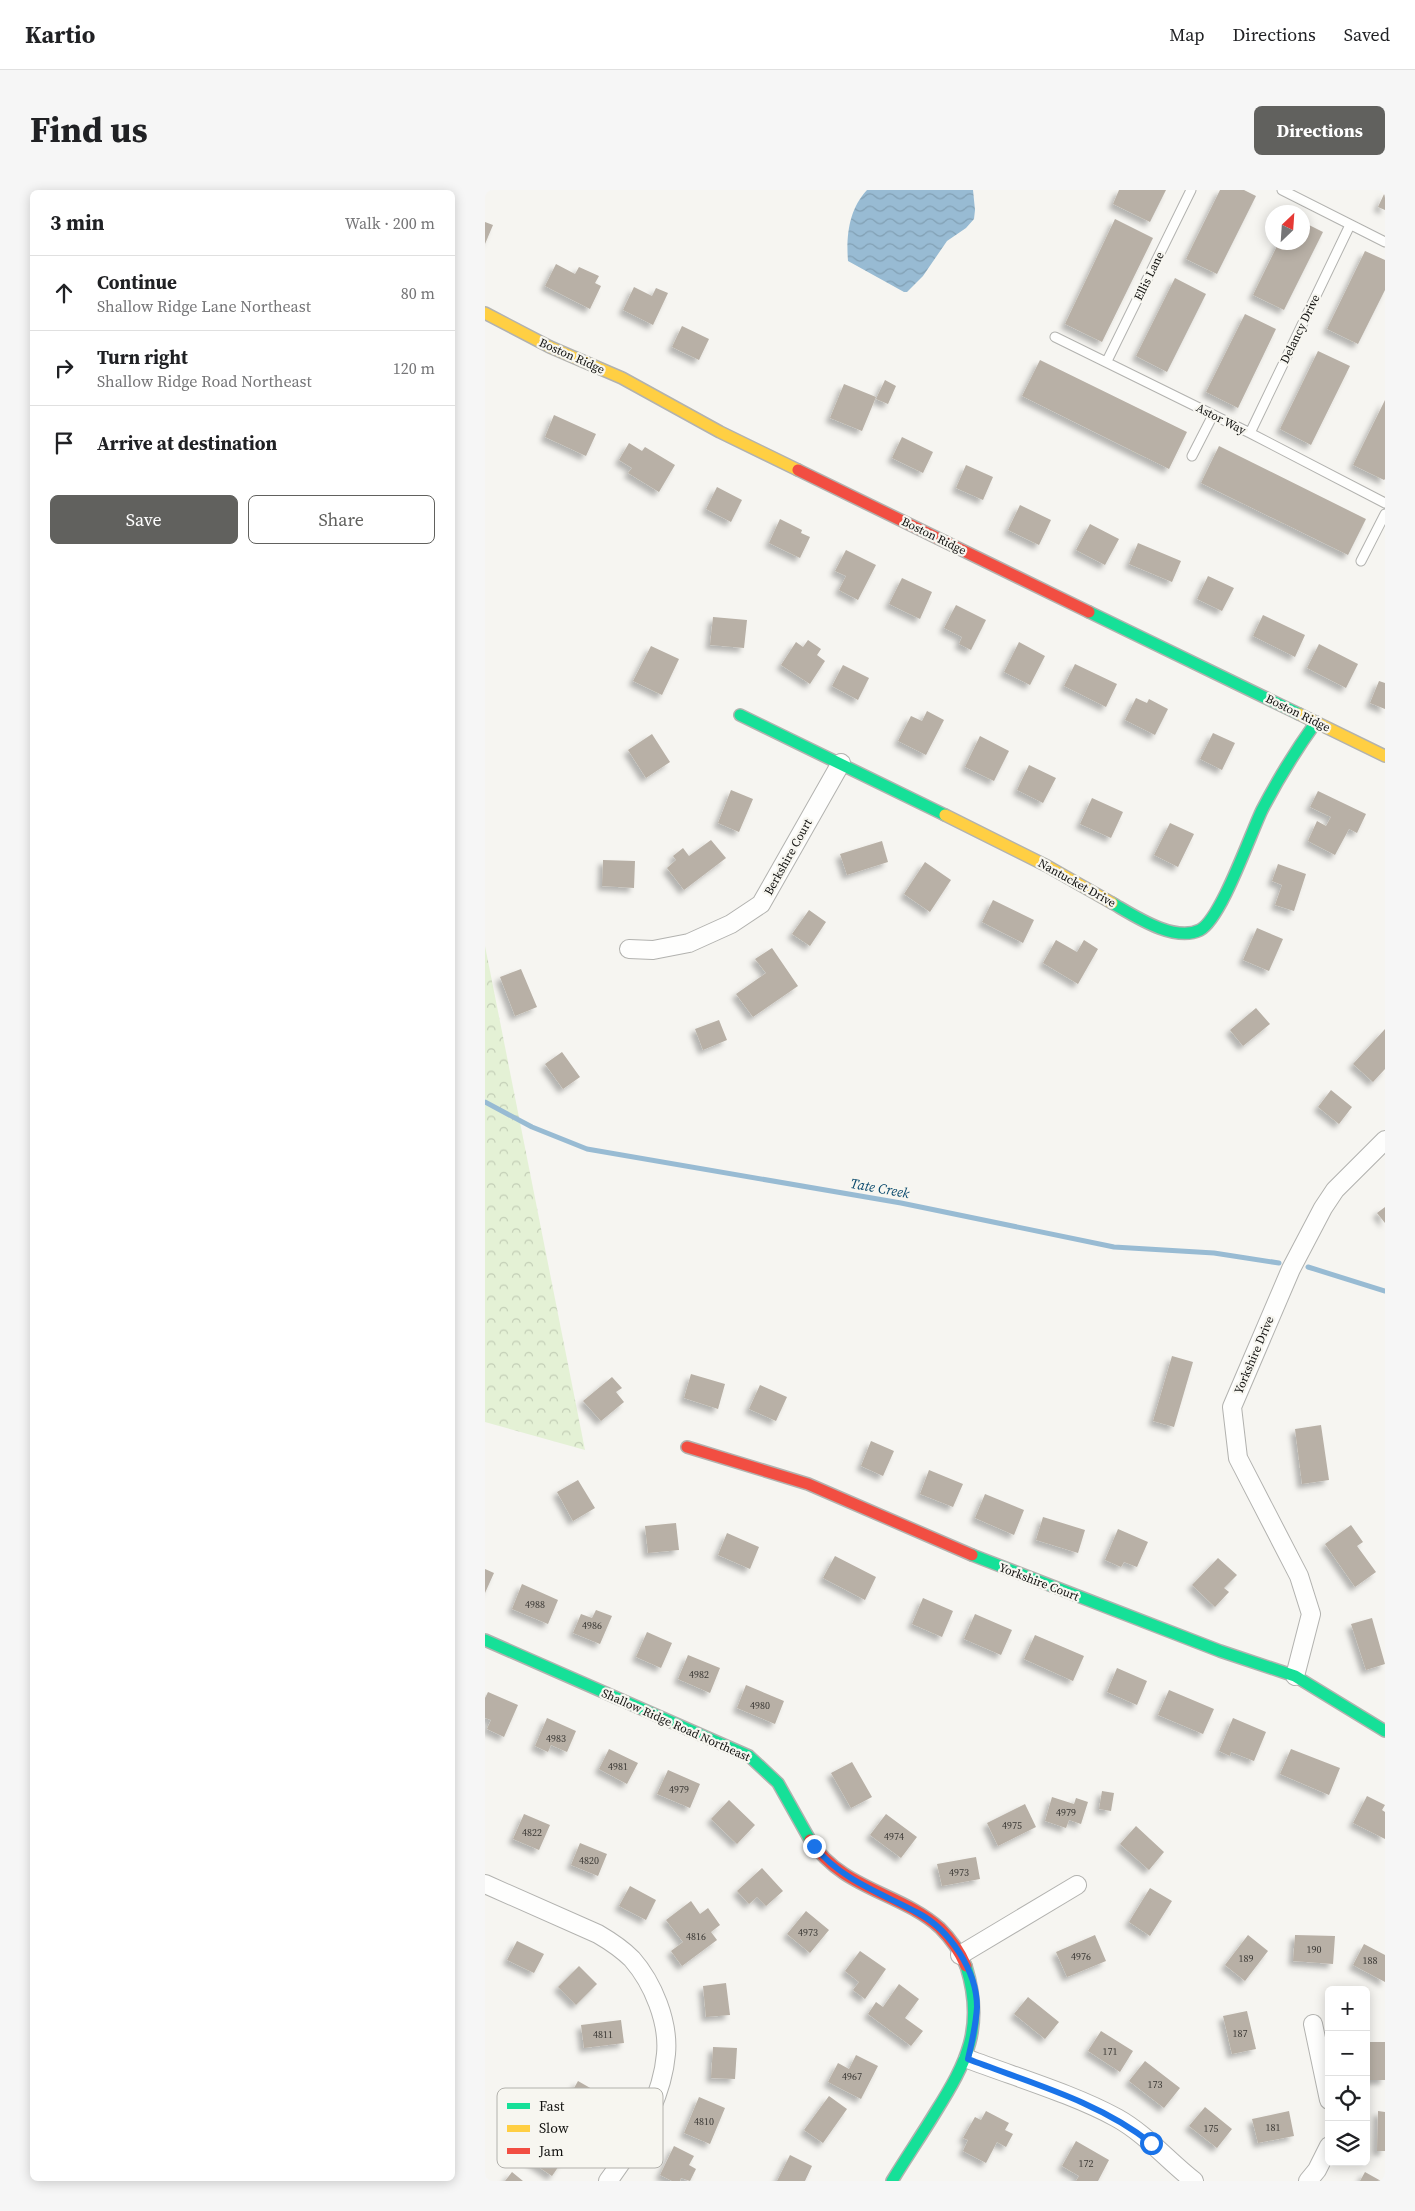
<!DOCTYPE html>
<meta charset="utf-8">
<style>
:root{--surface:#fff;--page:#f6f6f6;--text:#202124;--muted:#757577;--line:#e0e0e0;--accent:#61615e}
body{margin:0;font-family:"Source Serif 4",serif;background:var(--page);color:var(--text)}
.controls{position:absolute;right:15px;bottom:15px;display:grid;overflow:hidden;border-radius:8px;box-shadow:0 2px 12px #0003}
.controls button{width:45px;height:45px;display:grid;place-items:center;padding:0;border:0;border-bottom:1px solid var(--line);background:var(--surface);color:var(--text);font:25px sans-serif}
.compass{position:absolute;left:780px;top:15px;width:45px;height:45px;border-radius:50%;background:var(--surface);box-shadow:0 2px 12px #0003;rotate:25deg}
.stop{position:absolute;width:15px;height:15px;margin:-11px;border:4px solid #1a73e8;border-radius:50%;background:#fff}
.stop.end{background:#1a73e8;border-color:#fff;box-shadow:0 1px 5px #0008}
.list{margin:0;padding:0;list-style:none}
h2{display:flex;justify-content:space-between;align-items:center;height:65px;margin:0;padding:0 20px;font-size:21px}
h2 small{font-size:16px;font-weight:400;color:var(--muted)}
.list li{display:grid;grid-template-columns:32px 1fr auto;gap:15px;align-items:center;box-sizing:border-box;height:75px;padding:0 20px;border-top:1px solid var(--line)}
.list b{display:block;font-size:19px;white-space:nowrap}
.list p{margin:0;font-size:16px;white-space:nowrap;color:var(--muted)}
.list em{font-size:16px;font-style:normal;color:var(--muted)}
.actions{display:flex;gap:10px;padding:15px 20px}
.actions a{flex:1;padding:11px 0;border:1px solid var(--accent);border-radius:8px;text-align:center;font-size:18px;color:var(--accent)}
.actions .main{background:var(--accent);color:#fff}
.icon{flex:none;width:28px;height:28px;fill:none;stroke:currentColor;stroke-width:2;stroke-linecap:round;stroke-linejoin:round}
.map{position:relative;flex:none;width:900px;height:1991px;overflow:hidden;border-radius:8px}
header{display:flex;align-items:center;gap:30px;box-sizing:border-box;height:70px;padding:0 25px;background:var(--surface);border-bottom:1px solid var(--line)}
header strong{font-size:24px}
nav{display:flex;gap:28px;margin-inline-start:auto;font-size:18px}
.intro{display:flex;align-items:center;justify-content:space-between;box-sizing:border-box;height:120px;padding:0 30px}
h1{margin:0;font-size:35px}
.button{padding:12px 22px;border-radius:8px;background:var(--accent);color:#fff;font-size:18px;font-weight:700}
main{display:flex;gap:30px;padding:0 30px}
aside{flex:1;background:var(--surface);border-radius:8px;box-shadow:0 2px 12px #0003}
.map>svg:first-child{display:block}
</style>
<header>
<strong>Kartio</strong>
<nav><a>Map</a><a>Directions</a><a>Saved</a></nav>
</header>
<div class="intro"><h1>Find us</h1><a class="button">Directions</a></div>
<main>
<aside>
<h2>3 min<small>Walk · 200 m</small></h2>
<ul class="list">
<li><svg class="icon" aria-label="ahead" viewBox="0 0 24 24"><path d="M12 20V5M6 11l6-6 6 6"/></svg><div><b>Continue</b><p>Shallow Ridge Lane Northeast</p></div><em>80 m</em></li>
<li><svg class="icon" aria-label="right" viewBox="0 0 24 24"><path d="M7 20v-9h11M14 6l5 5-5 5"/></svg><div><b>Turn right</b><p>Shallow Ridge Road Northeast</p></div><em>120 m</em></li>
<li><svg class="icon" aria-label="arrive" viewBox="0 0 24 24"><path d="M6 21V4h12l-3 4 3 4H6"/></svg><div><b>Arrive at destination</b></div></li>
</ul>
<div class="actions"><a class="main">Save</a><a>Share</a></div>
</aside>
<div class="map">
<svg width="900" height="1991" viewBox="0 0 900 1991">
<defs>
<pattern id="forest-crowns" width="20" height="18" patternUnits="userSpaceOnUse" patternTransform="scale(1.25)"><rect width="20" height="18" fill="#e4f1d5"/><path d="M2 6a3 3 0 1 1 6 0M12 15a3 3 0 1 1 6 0" fill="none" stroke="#c3ceb6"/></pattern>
<pattern id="water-waves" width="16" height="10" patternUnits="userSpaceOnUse" patternTransform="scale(1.25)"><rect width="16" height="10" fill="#98bbd3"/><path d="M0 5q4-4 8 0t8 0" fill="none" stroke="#82a0b4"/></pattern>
<filter id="shadow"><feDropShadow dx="-4.5" dy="4.5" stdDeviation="2.5" flood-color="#0004"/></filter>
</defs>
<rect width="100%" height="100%" fill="#f6f5f1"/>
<path fill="url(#forest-crowns)" d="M0 756 100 1260 0 1232Z"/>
<path fill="url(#water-waves)" d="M382 0H488L490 20 489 29 481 38 462 51 438 86 422 102H419L363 71C361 46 364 19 382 0Z"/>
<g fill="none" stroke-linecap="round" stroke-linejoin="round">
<path stroke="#98bbd3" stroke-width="5" d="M0 912 47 937 102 959 416 1013 629 1057 729 1063 794 1073
M823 1077 900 1101"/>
</g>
<path fill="#b8b0a6" filter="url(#shadow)" d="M634 0H681L665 32 628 14Z
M735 0H759L771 6 732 84 701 69Z
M900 2V20L893 17Z
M630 29 668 48 617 152 580 134Z
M0 32 8 35 0 54Z
M818 32 838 42 799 120 768 105 794 52H818Z
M880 61 900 70V100L873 154 842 139Z
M71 74 90 84 94 77 114 86 110 93 116 96 105 119 60 96Z
M690 88 721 104 682 182 651 166Z
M149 97 167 106 171 98 183 103 168 135 138 120Z
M760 124 791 139 753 218 721 202Z
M197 136 224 149 214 170 187 157Z
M833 161 865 176 826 255 795 239Z
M555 170 702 242 684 279 537 206Z
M400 190 411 196 403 214 391 209Z
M359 194 391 207 377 241 345 228Z
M900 210V289L899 290 868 275Z
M69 225 111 244 101 266 60 247Z
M417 247 448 262 438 283 407 268Z
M144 253 157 261 160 257 190 275 174 302 143 283 147 278 134 270Z
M734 256 881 329 863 365 716 293Z
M481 275 508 287 498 310 471 298Z
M232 297 257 310 246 332 221 319Z
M535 315 566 330 554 355 523 340Z
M295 329 317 340 316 343 325 347 315 368 284 353Z
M605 334 634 349 620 375 591 360Z
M653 353 696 371 687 392 644 374Z
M361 360 391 375 373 410 354 400 361 386 350 381Z
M723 386 749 398 737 421 712 409Z
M417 388 447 402 435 429 404 414Z
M471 415 501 430 486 460 474 454 477 447 459 438Z
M778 425 820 445 810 467 768 446Z
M228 427 262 430 259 458 225 455Z
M323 450 336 459 332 465 340 471 325 494 296 475 311 452 318 457Z
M534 452 560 466 545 495 519 482Z
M834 454 873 474 861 498 822 478Z
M166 456 194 469 177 505 148 491Z
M590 474 632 494 621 517 579 496Z
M358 475 384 488 373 510 347 496Z
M894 491 900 493V519L885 513Z
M651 508 662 513 664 509 683 519 670 545 640 530Z
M442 521 459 530 441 565 413 551 426 526 437 531Z
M728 543 750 553 737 580 715 569Z
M167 544 185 572 161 588 143 560Z
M495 546 524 561 509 591 480 577Z
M544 575 571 588 558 613 532 600Z
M246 600 268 609 254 642 233 633Z
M833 601 881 624 872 643 864 639 850 665 823 651 832 631 841 636 846 627 825 617Z
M607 608 638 622 626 648 595 634Z
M685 633 709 644 693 677 669 665Z
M226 650 241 668 199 700 182 678 191 670 188 666 198 658 204 666Z
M397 651 403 672 362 685 355 664Z
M118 670 150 671 149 698 117 696Z
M440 672 466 690 445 722 419 704Z
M793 674 821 684 809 721 790 715 797 695 787 691Z
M508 710 549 730 538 753 497 732Z
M324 720 341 732 325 756 307 744Z
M772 738 798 749 784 781 758 770Z
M571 750 592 762 599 750 613 759 593 794 558 773Z
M287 758 313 796 268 827 251 804 281 783 270 769Z
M36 779 52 817 30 826 15 787Z
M771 818 785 834 758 856 745 840Z
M234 830 242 850 218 860 210 839Z
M900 839V879L888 892 868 874Z
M77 862 95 887 78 899 60 874Z
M846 900 867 917 854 934 833 917Z
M900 1017V1033L892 1023Z
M687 1166 708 1172 689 1237 668 1231Z
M206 1184 240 1194 233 1219 199 1208Z
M127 1187 137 1198 131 1202 139 1212 116 1231 98 1211Z
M275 1195 302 1207 291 1231 264 1219Z
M836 1235 844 1290 817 1294 810 1239Z
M386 1251 409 1261 398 1286 376 1276Z
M444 1280 478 1294 468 1317 435 1304Z
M93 1290 110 1318 88 1331 72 1302Z
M500 1304 539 1320 529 1345 490 1328Z
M558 1327 600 1340 593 1363 551 1350Z
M191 1333 194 1360 163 1363 160 1336Z
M866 1335 878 1352 872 1356 891 1382 870 1397 840 1354Z
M633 1339 663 1352 652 1377 639 1372 636 1377 620 1370Z
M242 1343 274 1357 265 1379 233 1365Z
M350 1366 391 1387 380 1410 338 1388Z
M733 1368 752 1385 739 1398 744 1402 730 1417 707 1395Z
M0 1379 9 1383 0 1403Z
M37 1394 73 1410 63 1434 27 1419Z
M438 1408 468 1421 457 1447 427 1434Z
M111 1420 127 1426 115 1454 88 1443 96 1424 107 1428Z
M490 1424 527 1440 516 1465 479 1449Z
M887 1428 900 1474 881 1480 866 1434Z
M162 1442 187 1453 176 1478 151 1467Z
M550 1445 599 1466 588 1491 539 1469Z
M203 1465 235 1478 225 1503 193 1489Z
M632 1478 662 1491 652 1515 622 1502Z
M261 1495 299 1511 290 1534 252 1518Z
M684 1500 729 1519 718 1544 673 1525Z
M3 1502 33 1515 19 1547 2 1539 6 1530 0 1528V1508Z
M62 1528 91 1541 82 1562 66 1555 63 1562 50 1556Z
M748 1528 781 1542 769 1571 746 1562 745 1566 734 1561Z
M124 1559 153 1573 142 1594 114 1579Z
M806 1559 855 1578 844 1605 795 1584Z
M367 1572 387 1607 366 1618 346 1583Z
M183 1580 215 1594 205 1618 172 1604Z
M617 1601 629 1603 626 1621 614 1619Z
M882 1606 900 1615 897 1620 900 1622V1649L868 1633Z
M567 1607 589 1614 591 1608 603 1612 596 1634 584 1630 581 1638 560 1631Z
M244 1610 270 1635 252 1654 226 1629Z
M540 1614 551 1637 513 1656 502 1633Z
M39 1624 65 1635 54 1660 28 1649Z
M401 1624 432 1647 416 1668 385 1645Z
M651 1636 679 1662 664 1680 635 1654Z
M95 1653 122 1664 113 1686 86 1675Z
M491 1667 495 1689 457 1696 452 1674Z
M277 1678 298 1701 281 1716 272 1707 264 1714 252 1701Z
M145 1696 171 1710 161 1730 134 1716Z
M665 1698 687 1711 665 1746 644 1732Z
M206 1711 215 1724 223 1718 235 1735 226 1742 232 1750 197 1776 186 1761 198 1752 181 1730Z
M321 1721 344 1740 325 1763 302 1744Z
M610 1745 621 1771 582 1787 571 1762Z
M763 1745 783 1761 760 1791 740 1775Z
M810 1745 850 1746 848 1774 808 1771Z
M32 1751 59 1764 49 1783 22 1770Z
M879 1754 900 1765V1792L868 1775Z
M375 1761 401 1779 380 1809 368 1800 374 1792 360 1781Z
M94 1776 112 1794 91 1815 73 1797Z
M241 1793 245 1825 221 1827 218 1796Z
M414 1794 434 1809 420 1828 438 1841 426 1856 383 1824 391 1812 398 1817Z
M543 1807 574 1832 560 1849 529 1824Z
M762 1821 771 1859 747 1864 738 1826Z
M136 1830 139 1853 99 1858 96 1835Z
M616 1841 648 1861 635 1882 603 1861Z
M881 1852H900V1890H881Z
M228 1857 252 1858 250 1889 226 1888Z
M371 1865 393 1876 376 1909 343 1892 353 1873 364 1879Z
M660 1871 695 1898 679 1918 644 1891Z
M93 1891 121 1907 107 1932 79 1916Z
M344 1906 362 1919 338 1953 319 1940Z
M214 1907 240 1918 225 1954 199 1943Z
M720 1917 747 1939 732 1958 704 1936Z
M501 1921 524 1933 520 1940 528 1944 521 1957 512 1952 501 1973 478 1961 483 1950 478 1948 490 1927 496 1930Z
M804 1921 809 1946 773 1953 767 1929Z
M893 1921 900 1922V1961H892Z
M64 1942 87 1957 67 1986 45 1971Z
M591 1951 624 1970 613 1991H591L594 1986 577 1976Z
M189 1956 209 1966 204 1975 211 1979 205 1991 196 1988 195 1991H187L175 1985Z
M305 1965 327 1976 320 1991H292Z
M27 1982 38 1991H20Z
M880 1982 896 1991H875Z"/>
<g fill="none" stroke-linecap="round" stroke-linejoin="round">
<defs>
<path id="lane" d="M797 0 900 52
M570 147 765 243 900 313
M622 171 706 0
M765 243 865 35
M707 266 728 225
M876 371 900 324"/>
<path id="street" d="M144 759 168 760 204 753 246 734 276 714 356 573
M810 1486 826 1424 814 1386 753 1268 747 1217 806 1079 838 1018 850 1000 900 950
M0 1694 113 1744C125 1751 137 1759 147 1769 168 1793 184 1832 181 1864 177 1910 150 1955 123 1991
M475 1765 592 1695
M828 1834 844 1910
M483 1869C530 1887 588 1904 632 1928 661 1944 683 1971 709 1991
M823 1991 832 1980 844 1956"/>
<path id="fast" d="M604 422 814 524
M255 525 460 625
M627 713C648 725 689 753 715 740 736 729 765 645 777 620 793 589 811 560 831 532
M487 1365 735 1461 810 1486 900 1541
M0 1450 264 1566 293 1593 325 1650
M407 1991C421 1968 436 1946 450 1923 482 1872 500 1837 481 1776"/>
<path id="slow" d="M0 123 65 157 137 188 235 242 313 280
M814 524 900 566
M460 625 562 676 627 713"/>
<path id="jam" d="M313 280 604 422
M202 1257 323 1294 487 1365
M325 1650C358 1700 415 1702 455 1738 466 1749 475 1762 481 1776"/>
</defs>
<use href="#lane" stroke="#b2b2af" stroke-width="11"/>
<use href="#street" stroke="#b2b2af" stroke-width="20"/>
<use href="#fast" stroke="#b2b2af" stroke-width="14"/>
<use href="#slow" stroke="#b2b2af" stroke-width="14"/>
<use href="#jam" stroke="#b2b2af" stroke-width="14"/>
<use href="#lane" stroke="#fefefd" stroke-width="9"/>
<use href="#street" stroke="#fefefd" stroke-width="18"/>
<use href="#fast" stroke="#16e098" stroke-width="11"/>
<use href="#slow" stroke="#ffcf43" stroke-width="11"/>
<use href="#jam" stroke="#f24e42" stroke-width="11"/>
</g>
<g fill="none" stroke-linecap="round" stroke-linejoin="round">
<path stroke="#1a73e8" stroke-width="6" d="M329 1656C356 1690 396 1703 433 1723 465 1740 492 1781 492 1817 491 1835 487 1852 483 1869 545 1893 613 1911 666 1953"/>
</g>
<g text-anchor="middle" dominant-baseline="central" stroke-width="4.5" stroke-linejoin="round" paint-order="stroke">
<g font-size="10" fill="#3b3935">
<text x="50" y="1414">4988</text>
<text x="107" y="1435">4986</text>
<text x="214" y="1484">4982</text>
<text x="275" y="1515">4980</text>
<text x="71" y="1548">4983</text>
<text x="133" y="1576">4981</text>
<text x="194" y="1599">4979</text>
<text x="581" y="1622">4979</text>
<text x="527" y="1635">4975</text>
<text x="47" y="1642">4822</text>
<text x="409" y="1646">4974</text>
<text x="104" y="1670">4820</text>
<text x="474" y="1682">4973</text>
<text x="323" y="1742">4973</text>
<text x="211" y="1746">4816</text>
<text x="829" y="1759">190</text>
<text x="596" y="1766">4976</text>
<text x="761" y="1768">189</text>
<text x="885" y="1770">188</text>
<text x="755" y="1843">187</text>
<text x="118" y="1844">4811</text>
<text x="625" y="1861">171</text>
<text x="367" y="1886">4967</text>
<text x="670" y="1894">173</text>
<text x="219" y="1931">4810</text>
<text x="788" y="1937">181</text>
<text x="726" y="1938">175</text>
<text x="601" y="1973">172</text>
</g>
<g font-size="12" fill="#11110f" stroke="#f7f6f0">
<text transform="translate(664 86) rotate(-64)">Ellis Lane</text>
<text transform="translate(815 139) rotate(-64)">Delancy Drive</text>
<text transform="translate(87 166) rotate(24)">Boston Ridge</text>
<text transform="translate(736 229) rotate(27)">Astor Way</text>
<text transform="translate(449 346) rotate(26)">Boston Ridge</text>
<text transform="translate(813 523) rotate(26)">Boston Ridge</text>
<text transform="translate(303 667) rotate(-61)">Berkshire Court</text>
<text transform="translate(592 693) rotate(29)">Nantucket Drive</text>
<text transform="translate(769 1165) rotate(-67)">Yorkshire Drive</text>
<text transform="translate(554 1392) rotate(21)">Yorkshire Court</text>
<text transform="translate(191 1535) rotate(24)">Shallow Ridge Road Northeast</text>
</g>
<g font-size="14" font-style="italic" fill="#07476b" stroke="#f7f6f0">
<text transform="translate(395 998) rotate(10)">Tate Creek</text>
</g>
</g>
<rect x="12" y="1898" width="166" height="80" rx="8" fill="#f7f6f0" stroke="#b2b1ac" stroke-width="1"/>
<rect x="22" y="1913" width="23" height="6" fill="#16e098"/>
<rect x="22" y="1935" width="23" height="7" fill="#ffcf43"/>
<rect x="22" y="1958" width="23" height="6" fill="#f24e42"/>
<g font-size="14" fill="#11110f">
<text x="54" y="1921">Fast</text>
<text x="54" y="1943">Slow</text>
<text x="54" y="1966">Jam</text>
</g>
</svg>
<div class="controls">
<button>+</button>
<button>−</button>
<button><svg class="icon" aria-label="locate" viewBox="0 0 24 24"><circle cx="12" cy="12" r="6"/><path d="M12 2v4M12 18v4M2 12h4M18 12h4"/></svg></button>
<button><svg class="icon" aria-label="layers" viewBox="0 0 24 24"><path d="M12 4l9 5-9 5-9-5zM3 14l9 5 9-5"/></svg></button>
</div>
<svg class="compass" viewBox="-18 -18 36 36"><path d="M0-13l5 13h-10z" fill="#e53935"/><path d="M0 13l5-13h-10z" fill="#757577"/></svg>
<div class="stop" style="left:666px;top:1953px"></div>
<div class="stop end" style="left:329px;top:1656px"></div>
</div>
</main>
